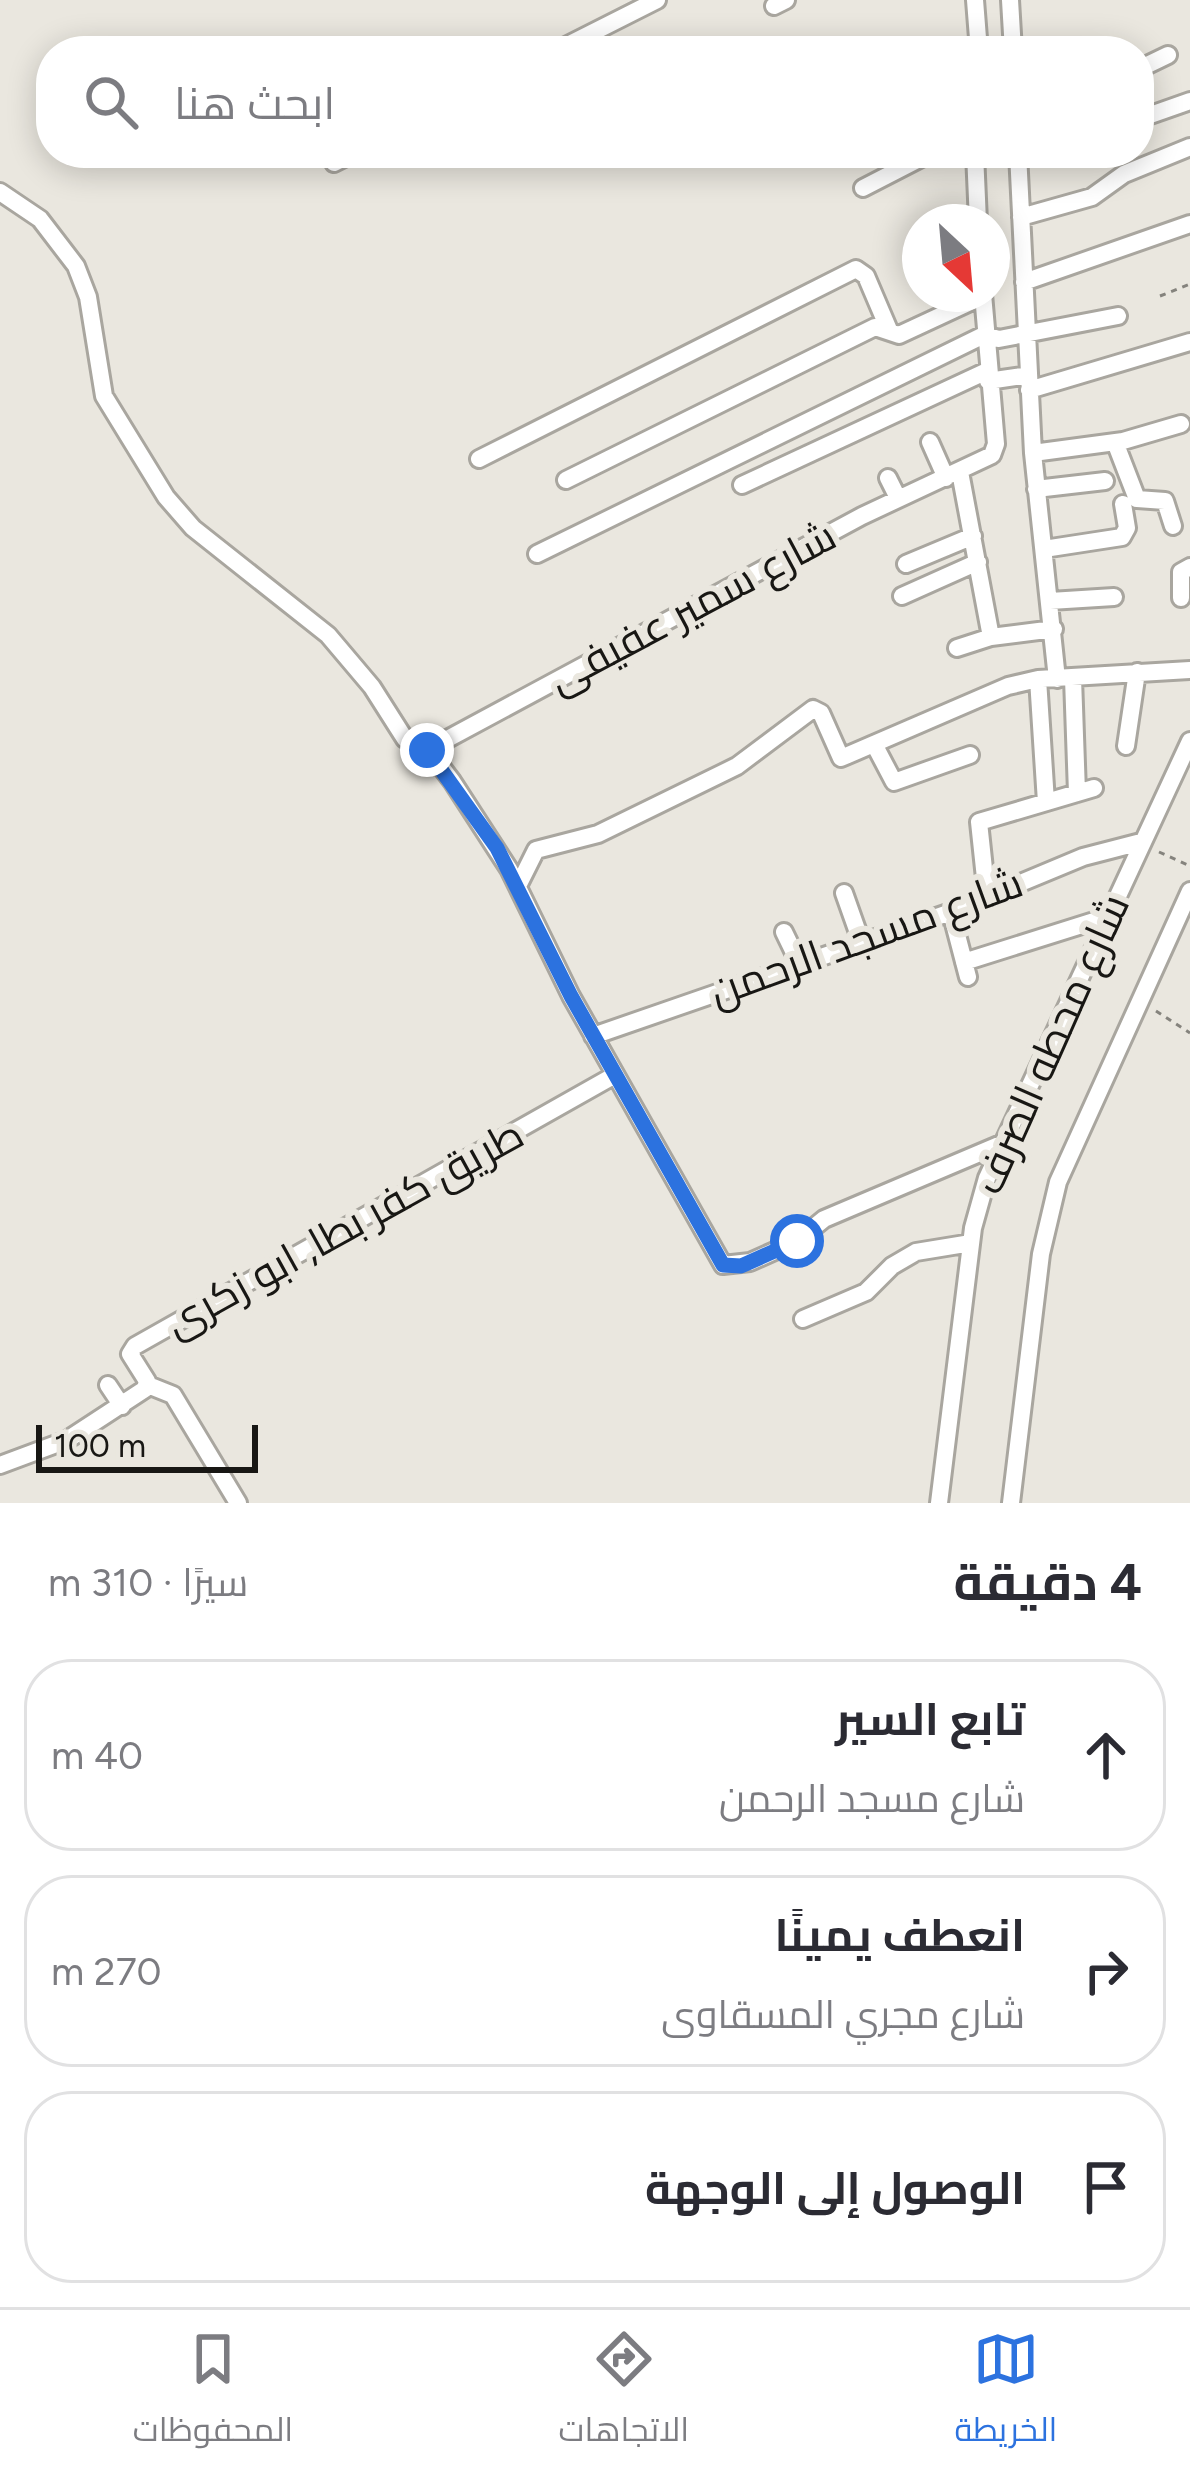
<!DOCTYPE html>
<html lang="ar">
<meta charset="utf-8">
<style>
:root{--surface:#fff;--page:#f7f7f7;--text:#2b2b33;--muted:#7c7c81;--line:#e1e1e2;--accent:#2c72df}
body{margin:0;font-family:Figtree,Cairo,sans-serif;background:var(--page);color:var(--text);direction:rtl}
.compass{position:absolute;left:902px;top:204px;width:108px;height:108px;border-radius:50%;background:var(--surface);box-shadow:0 6px 30px #0003;rotate:154deg}
.scale{position:absolute;left:36px;bottom:30px;width:222px;box-sizing:border-box;padding-left:12px;border:6px solid #181714;border-top:0;font-size:33px;line-height:42px;white-space:nowrap;color:#181714;-webkit-text-stroke:9px #eae7df;paint-order:stroke}
.stop{position:absolute;width:36px;height:36px;margin:-27px;border:9px solid #2c72df;border-radius:50%;background:#fff}
.stop.end{background:#2c72df;border-color:#fff;box-shadow:0 3px 12px #0008}
.list{margin:0;padding:0;list-style:none}
h2{display:flex;justify-content:space-between;align-items:center;height:156px;margin:0;padding:0 48px;font-size:51px}
h2 small{font-size:39px;font-weight:400;color:var(--muted)}
.list li{display:grid;grid-template-columns:78px 1fr auto;gap:36px;align-items:center;box-sizing:border-box;height:192px;margin:0 24px 24px;padding:0 24px;border:3px solid var(--line);border-radius:48px}
.list b{display:block;font-size:45px;white-space:nowrap}
.list p{margin:0;font-size:39px;white-space:nowrap;color:var(--muted)}
.list em{font-size:39px;font-style:normal;color:var(--muted)}
.icon{flex:none;width:66px;height:66px;fill:none;stroke:currentColor;stroke-width:2;stroke-linecap:round;stroke-linejoin:round}
.map{position:relative;flex:none;width:1190px;height:1503px;overflow:hidden;direction:ltr}
.search{position:absolute;background:var(--surface);box-shadow:0 6px 30px #0003;left:36px;right:36px;top:36px;height:132px;display:flex;align-items:center;gap:30px;box-sizing:border-box;padding:0 42px;border-radius:48px;color:var(--muted);font-size:45px}
.sheet{height:804px;background:var(--surface)}
nav{display:flex;justify-content:space-around;align-items:center;box-sizing:border-box;height:168px;border-top:3px solid var(--line);background:var(--surface);font-size:33px;color:var(--muted)}
nav a{display:grid;justify-items:center;gap:6px}
nav .on{color:var(--accent)}
.map>svg:first-child{display:block}
</style>
<div class="map">
<svg width="1190" height="1503" viewBox="0 0 1190 1503">
<rect width="100%" height="100%" fill="#eae7df"/>
<g fill="none" stroke-linecap="round" stroke-linejoin="round">
<defs>
<path id="minor" d="M975 0 979 51
M1010 0 1013 51
M774 6 786 0
M556 51 657 0
M1139 69 1168 55
M1139 119 1190 101
M975 153 978 222
M1018 153 1033 453 1057 679
M334 163 354 153
M863 188 931 153
M0 192 40 219 76 266 88 297 104 396 166 497 193 528 328 635 372 687 405 739 430 752 452 781 509 869 571 996 723 1265 750 1262 797 1241 824 1219 1001 1144
M1021 217 1092 197 1124 174 1190 147
M1024 282 1190 224
M988 381 1029 375
M1029 390 1190 342
M930 442 946 478
M1115 442 1137 499 1165 501 1173 526
M1033 453 1123 441 1181 424
M479 459 856 269 866 276 889 330
M960 472 991 637
M888 478 898 498
M566 480 875 327 899 335 983 296
M742 485 987 371
M1036 489 1105 481
M1044 549 1122 537 1127 528 1123 504
M537 554 984 335 999 339 1118 316
M906 564 973 536
M902 596 978 562
M1181 598V572L1190 567
M1050 601 1114 597
M957 648 991 637 1054 629
M1073 678 1077 793
M1038 679 1046 802
M874 744 894 782 970 755
M1126 746 1137 672
M427 750 862 516 992 455 996 444 983 294
M518 886 536 850 598 834 737 766 813 709 821 713 841 758 1008 686 1038 679 1190 670
M844 893 861 941
M987 897 979 822 1094 788
M951 912 968 977
M784 932 799 963
M964 962 1107 917
M593 1036 951 912 1083 857 1141 842
M803 1319 866 1292 892 1266 916 1252 971 1243
M108 1385 122 1406
M148 1385 173 1395 238 1503
M0 1465 67 1440 145 1389 147 1381 130 1354 135 1346 615 1075
M939 1503 973 1228 987 1178 1190 741
M1011 1503 1041 1254 1058 1182 1190 891"/>
</defs>
<use href="#minor" stroke="#a9a69f" stroke-width="22"/>
<path stroke="#85837d" stroke-width="3" stroke-dasharray="6 6" stroke-linecap="butt" d="M1160 296 1190 284
M1159 852 1190 866
M1156 1011 1190 1033"/>
<use href="#minor" stroke="#fff" stroke-width="16"/>
</g>
<g fill="none" stroke-linecap="round" stroke-linejoin="round">
<path stroke="#2c72df" stroke-width="15" d="M427 750 497 848 571 996 723 1265 741 1266 797 1241"/>
</g>
<g text-anchor="middle" dominant-baseline="central" stroke-width="12" stroke-linejoin="round" paint-order="stroke">
<g font-size="42" fill="#181714" stroke="#eae7df">
<text transform="translate(692 607) rotate(-28)">شارع سمير عفيفى</text>
<text transform="translate(866 937) rotate(-20)">شارع مسجد الرحمن</text>
<text transform="translate(1051 1044) rotate(-66)">شارع محطه الصرف</text>
<text transform="translate(344 1228) rotate(-29)">طريق كفر بطا, ابو زكرى</text>
</g>
</g>
</svg>
<svg class="compass" viewBox="-18 -18 36 36"><path d="M0-13l5 13h-10z" fill="#e53935"/><path d="M0 13l5-13h-10z" fill="#7c7c81"/></svg>
<div class="scale">100 m</div>
<div class="stop" style="left:797px;top:1241px"></div>
<div class="stop end" style="left:427px;top:750px"></div>
<div class="search"><svg class="icon" aria-label="search" viewBox="0 0 24 24"><circle cx="10" cy="10" r="6"/><path d="M15 15l6 6"/></svg>ابحث هنا</div>
</div>
<section class="sheet">
<h2>4 دقيقة<small>سيرًا · 310 m</small></h2>
<ul class="list">
<li><svg class="icon" aria-label="ahead" viewBox="0 0 24 24"><path d="M12 20V5M6 11l6-6 6 6"/></svg><div><b>تابع السير</b><p>شارع مسجد الرحمن</p></div><em>40 m</em></li>
<li><svg class="icon" aria-label="right" viewBox="0 0 24 24"><path d="M7 20v-9h11M14 6l5 5-5 5"/></svg><div><b>انعطف يمينًا</b><p>شارع مجري المسقاوى</p></div><em>270 m</em></li>
<li><svg class="icon" aria-label="arrive" viewBox="0 0 24 24"><path d="M6 21V4h12l-3 4 3 4H6"/></svg><div><b>الوصول إلى الوجهة</b></div></li>
</ul>
</section>
<nav>
<a class="on"><svg class="icon" aria-label="map" viewBox="0 0 24 24"><path d="M3 6l6-2 6 2 6-2v14l-6 2-6-2-6 2zM9 4v14M15 6v14"/></svg>الخريطة</a>
<a><svg class="icon" aria-label="directions" viewBox="0 0 24 24"><path d="M12 3l9 9-9 9-9-9zM9 14v-3h6M13 9l2 2-2 2"/></svg>الاتجاهات</a>
<a><svg class="icon" aria-label="saved" viewBox="0 0 24 24"><path d="M7 4h10v16l-5-4-5 4z"/></svg>المحفوظات</a>
</nav>
